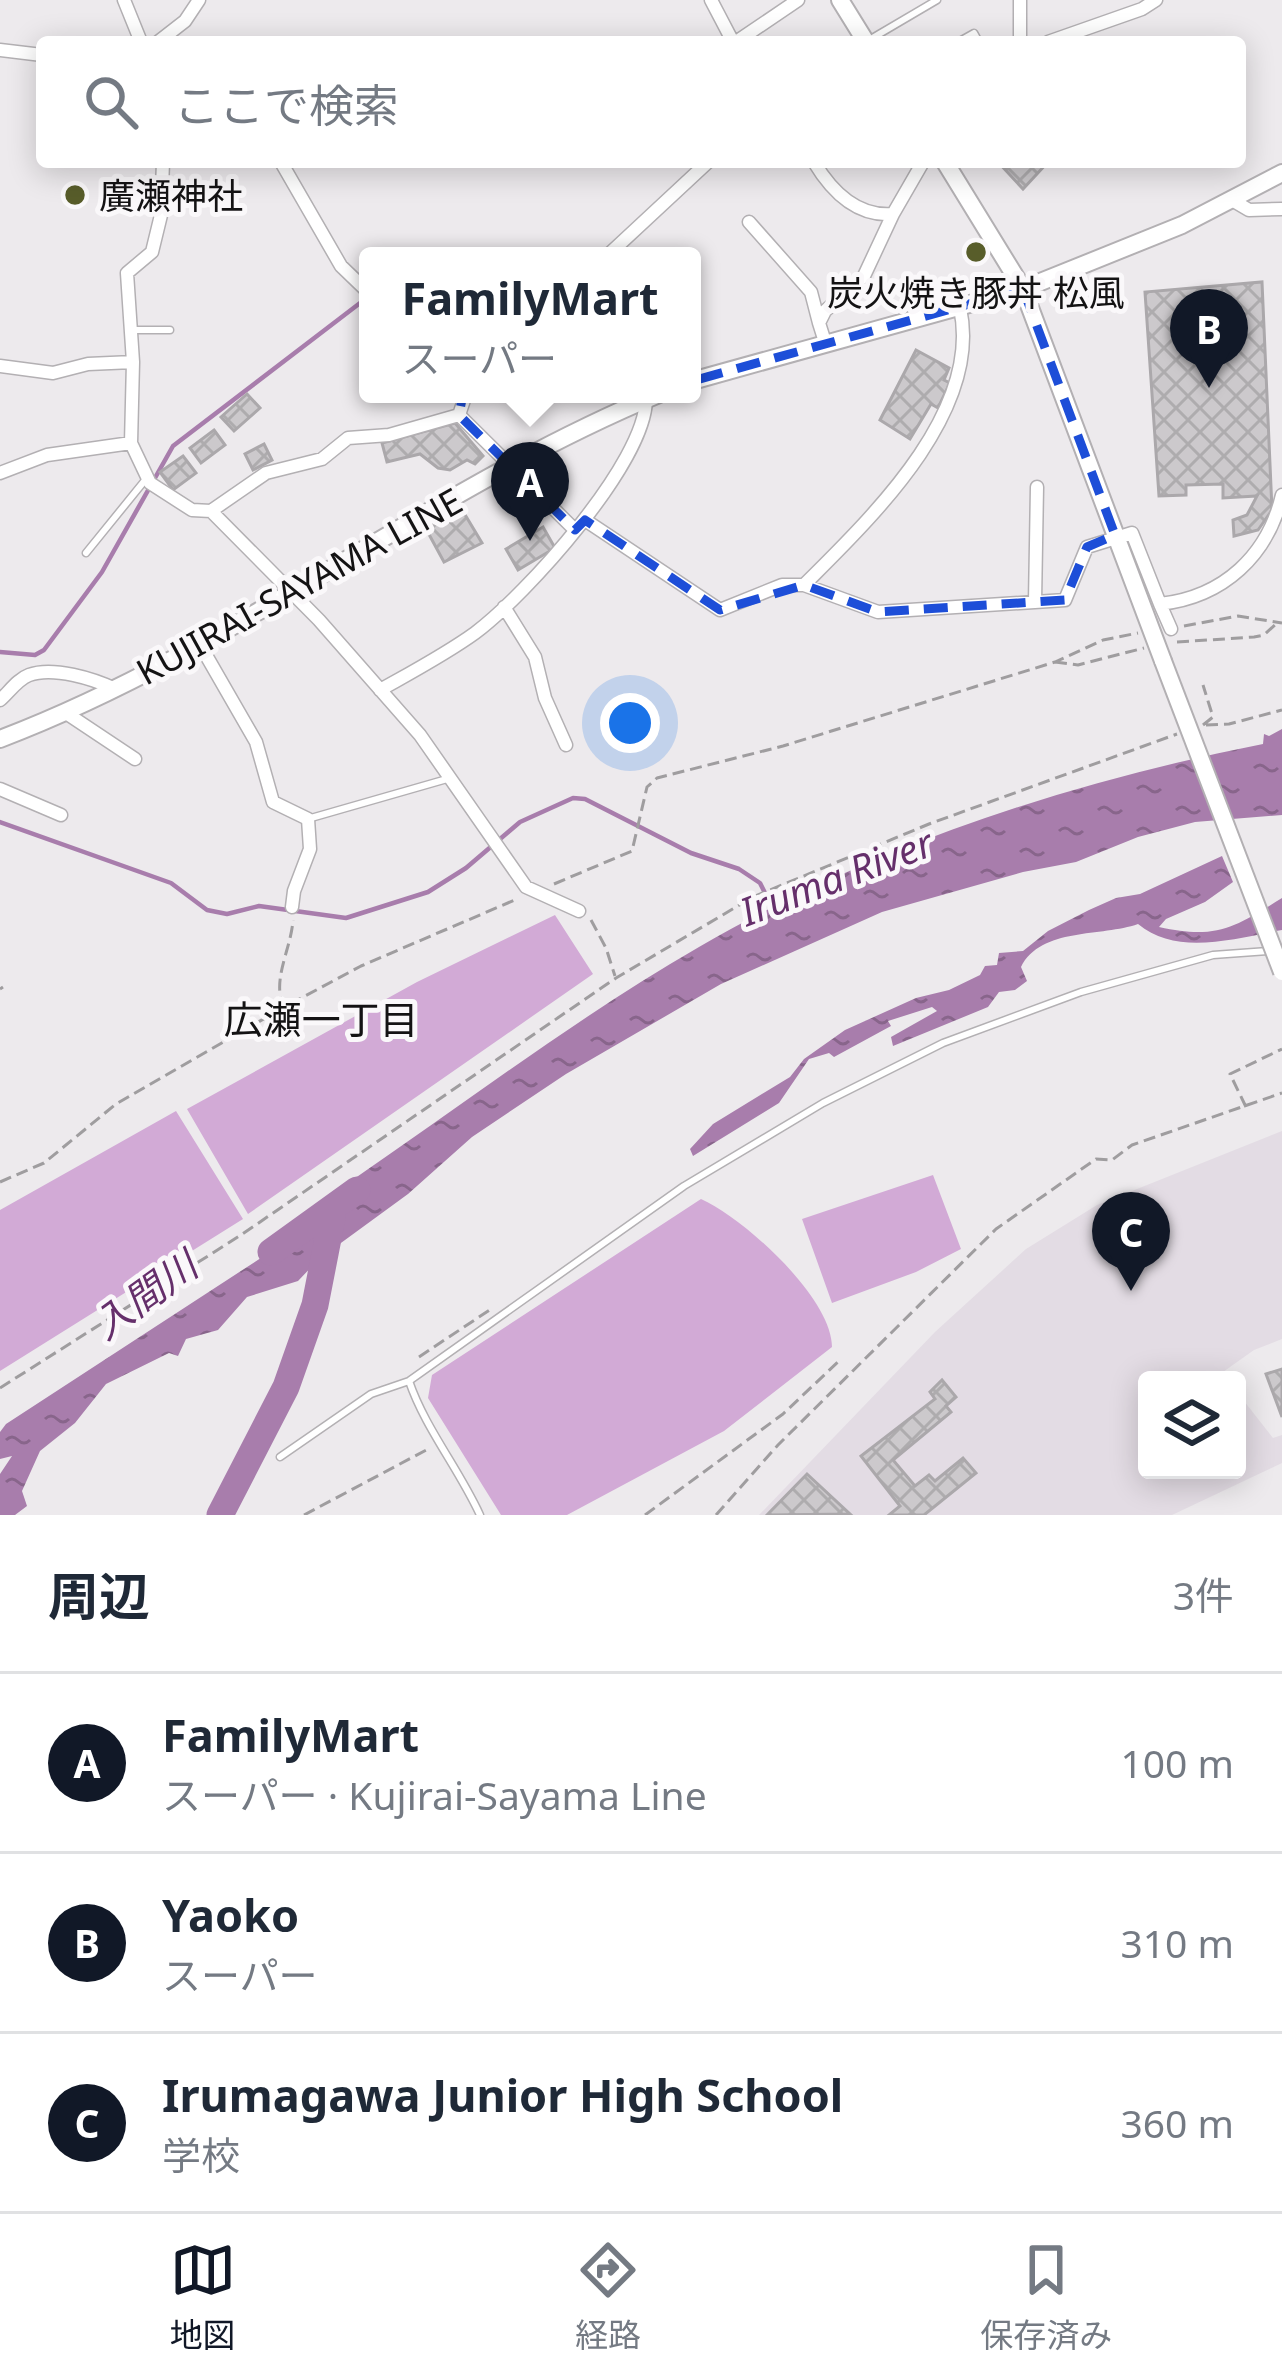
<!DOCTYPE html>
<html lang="ja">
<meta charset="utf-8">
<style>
:root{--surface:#fff;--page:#f2f2f3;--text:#1f2937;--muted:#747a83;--line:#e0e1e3;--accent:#111827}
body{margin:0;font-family:"Noto Sans","Noto Sans JP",sans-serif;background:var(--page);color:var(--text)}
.controls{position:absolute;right:36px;bottom:36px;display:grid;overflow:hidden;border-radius:12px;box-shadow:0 6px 30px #0003}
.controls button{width:108px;height:108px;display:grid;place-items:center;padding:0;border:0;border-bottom:3px solid var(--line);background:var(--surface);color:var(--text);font:60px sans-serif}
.you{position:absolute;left:630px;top:723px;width:42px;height:42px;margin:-30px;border:9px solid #fff;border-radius:50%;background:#1a73e8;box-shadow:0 0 0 18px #1a73e833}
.badge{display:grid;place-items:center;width:78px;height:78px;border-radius:50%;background:var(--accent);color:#fff;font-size:39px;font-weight:700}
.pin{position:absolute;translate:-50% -99px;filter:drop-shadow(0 3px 6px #0008)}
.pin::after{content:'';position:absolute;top:63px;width:42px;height:36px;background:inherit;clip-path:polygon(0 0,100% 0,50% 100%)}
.popup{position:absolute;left:359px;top:247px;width:342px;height:156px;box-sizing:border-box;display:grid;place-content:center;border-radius:12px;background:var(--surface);filter:drop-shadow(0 3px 9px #0005);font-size:39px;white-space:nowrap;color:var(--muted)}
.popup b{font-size:45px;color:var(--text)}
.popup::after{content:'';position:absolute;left:50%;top:100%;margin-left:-24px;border:24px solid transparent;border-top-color:var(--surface)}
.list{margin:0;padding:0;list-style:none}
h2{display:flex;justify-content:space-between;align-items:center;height:156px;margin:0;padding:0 48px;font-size:51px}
h2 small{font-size:39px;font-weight:400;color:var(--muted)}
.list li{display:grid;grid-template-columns:78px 1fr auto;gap:36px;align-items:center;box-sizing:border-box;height:180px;padding:0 48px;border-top:3px solid var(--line)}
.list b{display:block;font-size:45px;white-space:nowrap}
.list p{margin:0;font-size:39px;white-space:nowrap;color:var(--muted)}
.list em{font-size:39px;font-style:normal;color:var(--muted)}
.icon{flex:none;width:66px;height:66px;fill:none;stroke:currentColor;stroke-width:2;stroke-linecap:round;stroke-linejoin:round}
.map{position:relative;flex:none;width:1282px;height:1515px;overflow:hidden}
.search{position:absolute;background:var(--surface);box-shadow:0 6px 30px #0003;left:36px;right:36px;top:36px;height:132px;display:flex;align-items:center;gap:30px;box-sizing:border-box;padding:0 42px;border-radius:12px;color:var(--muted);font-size:45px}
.sheet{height:696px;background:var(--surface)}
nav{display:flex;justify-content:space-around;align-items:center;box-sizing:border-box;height:168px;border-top:3px solid var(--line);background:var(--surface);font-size:33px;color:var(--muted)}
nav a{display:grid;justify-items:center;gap:6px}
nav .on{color:var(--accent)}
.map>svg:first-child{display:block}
</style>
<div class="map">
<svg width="1282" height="1515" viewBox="0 0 1282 1515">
<defs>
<pattern id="water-ripples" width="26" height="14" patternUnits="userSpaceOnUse" patternTransform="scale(3)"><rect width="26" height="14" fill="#a87dac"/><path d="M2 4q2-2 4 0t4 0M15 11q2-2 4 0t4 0" fill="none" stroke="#88658b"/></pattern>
<pattern id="building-cross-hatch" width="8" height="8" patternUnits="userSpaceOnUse" patternTransform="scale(3)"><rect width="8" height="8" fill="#ccc9cc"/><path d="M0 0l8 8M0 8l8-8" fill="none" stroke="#aeacae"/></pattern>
</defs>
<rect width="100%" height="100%" fill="#edeaed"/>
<path fill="#e3dce4" d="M1282 1131V1339L1254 1350 1223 1372 1228 1380H1147V1470H1237V1392L1273 1438 1282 1435V1463L1172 1515H759L935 1332 1026 1249 1097 1205Z"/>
<path fill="#d2aad6" d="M555 915 593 974 248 1214 187 1109 417 982Z
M176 1111 243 1219 0 1371V1210Z
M933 1175 961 1249 916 1272 832 1303 802 1219Z
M701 1199C744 1218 832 1298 832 1347L724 1431 567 1515H501L428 1398 432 1375Z"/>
<path fill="url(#water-ripples)" d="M1282 729V815L1195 822 1138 837 1076 862 1023 872 882 912 721 984 566 1074 472 1137 408 1194 319 1259 298 1281 247 1297 218 1330 186 1339 178 1356 169 1353 106 1384 75 1423 40 1451 22 1491 27 1506 15 1515H0V1474L12 1456 0 1459V1432L6 1424 267 1254 351 1191V1181C466 1102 578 1017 699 947 874 846 1066 783 1263 744L1264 734 1269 736Z
M1222 856 1233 882 1205 902 1166 919 1159 927C1217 940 1235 927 1282 898V930C1233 939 1176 956 1138 924 1102 937 1041 927 1021 967L1027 981 1015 990 999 992 988 1007 893 1046 891 1037 937 1011 932 1007 888 1021 891 1026 834 1057 829 1053 809 1059 779 1103 693 1156 690 1149 713 1124 790 1077 804 1059 845 1030 916 998 949 990 980 975 985 966 997 965 999 953 1023 951 1048 931 1089 910 1116 898 1140 894Z"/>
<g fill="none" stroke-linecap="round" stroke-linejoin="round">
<path stroke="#a87dac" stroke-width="4.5" d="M0 652 35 655 44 650 102 572 173 446 364 300
M0 822 171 883 207 910 227 914 259 906 346 918 428 892 466 868 520 822 573 798 585 799 691 853 739 869 760 883 773 909"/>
<path stroke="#a87dac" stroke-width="27" d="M271 1252 357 1190
M220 1515 286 1387 315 1305 332 1218"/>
</g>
<path fill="url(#building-cross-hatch)" stroke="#aba8ab" stroke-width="3" d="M998 162H1048L1023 189Z
M1262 282 1272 510 1258 530 1234 536 1233 520 1247 515 1257 496 1223 498V484L1186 485V495L1159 496 1145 292Z
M916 350 949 368 944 380 950 383 938 408 931 404 910 439 880 420Z
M247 394 260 408 234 431 221 417Z
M455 423 483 456 475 464 467 460 450 470 438 468 420 454 387 462 382 443Z
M214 430 225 445 201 463 190 448Z
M264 444 272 460 253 470 245 454Z
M183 456 196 473 173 490 160 472Z
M461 508 482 543 444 562 425 527Z
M543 527 555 548 518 570 506 549Z
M1282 1369V1417L1266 1374Z
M942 1380 956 1397 946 1406 951 1412 893 1460 915 1486 929 1475 935 1481 963 1458 976 1473 924 1515H889L900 1506 861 1456 935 1399 930 1392Z
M807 1474 850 1514 767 1515Z"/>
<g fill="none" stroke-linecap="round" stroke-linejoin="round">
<defs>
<path id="lane" d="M869 40 937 0
M958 42 974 33 979 42
M132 330H170
M86 553 146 479
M311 818 447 779
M409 1381C425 1428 459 1469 480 1515
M280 1457 371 1394 409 1381 684 1186 823 1103 943 1043 1081 992 1213 955 1268 951"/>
<path id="street" d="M124 0 141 42
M711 0 733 42
M158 42 185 21 199 0
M736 42 798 0
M1020 42V0
M1048 42 1142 9 1156 0
M0 50 42 55
M163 162 161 215 152 252 127 273 133 362 131 443 150 483 192 510 211 511 319 620 420 735 526 887 579 911
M281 162 341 266 368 292
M814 162C832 192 857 217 893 214L923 162
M1232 200 1249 210 1282 209
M749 222 811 292 819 323
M607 256 708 162
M825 342 819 323 825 311 864 276 893 214
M0 366 53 373 88 364 133 362
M459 415 575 530
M0 473 47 455 131 443
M211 511 266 473 322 459 348 438 389 435 459 415 466 394
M585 520 720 610 782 585H804L878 612 1065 600 1087 547 1132 533 1160 604C1224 597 1268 555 1282 495
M804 585C871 518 983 412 960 308
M1035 602 1037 487
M1160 604 1171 629
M504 607 535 657 545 698 566 745
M199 643 256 742 273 802 308 819 310 849 294 891 292 907
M380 690C412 672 446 654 475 633 526 595 646 462 646 399
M0 700C9 692 18 679 29 675 53 666 94 679 115 689
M66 713 135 759
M0 789 61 815"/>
<path id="secondary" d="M840 0 866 42
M945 162 1023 289 1163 661
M692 381 1023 289 1182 225 1282 173
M0 739C232 651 430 489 659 394"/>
</defs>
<use href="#lane" stroke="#b3b0b3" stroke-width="9"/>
<use href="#street" stroke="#b3b0b3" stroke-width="15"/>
<use href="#secondary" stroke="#b3b0b3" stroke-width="20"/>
<path stroke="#9f9d9f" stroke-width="3" stroke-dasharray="12 6" stroke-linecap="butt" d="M1184 626 1238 616 1282 623
M1177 642 1254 637 1264 635 1278 622
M1055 662 1078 665 1144 648
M1203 725 1213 717 1203 685
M1206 725 1229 724 1282 710
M554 884 632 851 647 787 657 778 783 746 1055 662 1103 640 1138 633
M591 920 606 948 615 976
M0 989 3 987
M284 1008C271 980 291 950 293 920
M1246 1107 1230 1074 1282 1049
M0 1182 44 1163 116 1104 279 1010 361 966 517 899
M419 1357 491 1309
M0 1388 241 1235 616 978 753 897 929 824 1177 734
M304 1515 430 1448
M645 1515 783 1414 839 1361
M716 1515 778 1445 996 1229 1096 1159 1112 1160 1132 1145 1282 1093"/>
<use href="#lane" stroke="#fff" stroke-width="6"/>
<use href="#street" stroke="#fff" stroke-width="12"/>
<use href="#secondary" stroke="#fff" stroke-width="16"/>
<defs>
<path id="secondary-bridge" d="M1163 661 1282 972"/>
</defs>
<use href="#secondary-bridge" stroke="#b3b0b3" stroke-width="20" stroke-linecap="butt"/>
<use href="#secondary-bridge" stroke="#fff" stroke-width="16"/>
</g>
<path fill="none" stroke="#1d4ed8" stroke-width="9" stroke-dasharray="24 15" stroke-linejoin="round" d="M1023 289 1115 535 1087 547 1065 600 878 612 804 585 720 610 585 520 575 530 459 415 475 330 602 364 663 367 685 383Z"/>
<g fill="#585d2a" stroke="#faf8fa" stroke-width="4.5">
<circle cx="75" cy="195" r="12"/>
<circle cx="976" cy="252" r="12"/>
</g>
<g text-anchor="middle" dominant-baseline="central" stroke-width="10" stroke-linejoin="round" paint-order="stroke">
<g font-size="36" fill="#141314" stroke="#faf8fa" text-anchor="start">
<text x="99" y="195">廣瀬神社</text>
<text x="976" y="292" text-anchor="middle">炭火焼き豚丼 松風</text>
</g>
<g font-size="36" fill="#141314" stroke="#faf8fa">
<text transform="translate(299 586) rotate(-29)">KUJIRAI-SAYAMA LINE</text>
</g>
<g font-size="39" font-style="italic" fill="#652f6b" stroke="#faf8fa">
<text transform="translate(836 876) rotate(-21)">Iruma River</text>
<text transform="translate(144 1294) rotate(-36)">入間川</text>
</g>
<g font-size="39" fill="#141314" stroke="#faf8fa">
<text x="321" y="1018">広瀬一丁目</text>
</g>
</g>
</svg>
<div class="controls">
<button><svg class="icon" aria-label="layers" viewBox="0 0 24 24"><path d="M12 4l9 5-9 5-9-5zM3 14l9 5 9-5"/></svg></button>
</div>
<div class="you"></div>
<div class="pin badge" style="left:530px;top:541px">A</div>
<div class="popup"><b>FamilyMart</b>スーパー</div>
<div class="pin badge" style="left:1209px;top:388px">B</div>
<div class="pin badge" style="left:1131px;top:1291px">C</div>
<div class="search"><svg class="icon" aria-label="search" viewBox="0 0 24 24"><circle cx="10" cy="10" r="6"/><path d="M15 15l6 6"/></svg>ここで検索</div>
</div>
<section class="sheet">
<h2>周辺<small>3件</small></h2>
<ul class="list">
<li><span class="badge">A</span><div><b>FamilyMart</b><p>スーパー · Kujirai-Sayama Line</p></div><em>100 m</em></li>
<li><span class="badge">B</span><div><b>Yaoko</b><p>スーパー</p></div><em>310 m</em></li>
<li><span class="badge">C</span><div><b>Irumagawa Junior High School</b><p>学校</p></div><em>360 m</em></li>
</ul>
</section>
<nav>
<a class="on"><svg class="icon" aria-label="map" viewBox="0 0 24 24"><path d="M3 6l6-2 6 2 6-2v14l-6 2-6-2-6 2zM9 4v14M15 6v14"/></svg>地図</a>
<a><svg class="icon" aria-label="directions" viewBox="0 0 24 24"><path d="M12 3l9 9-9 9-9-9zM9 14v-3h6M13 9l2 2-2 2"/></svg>経路</a>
<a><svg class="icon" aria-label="saved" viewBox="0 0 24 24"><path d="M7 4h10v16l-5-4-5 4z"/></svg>保存済み</a>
</nav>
